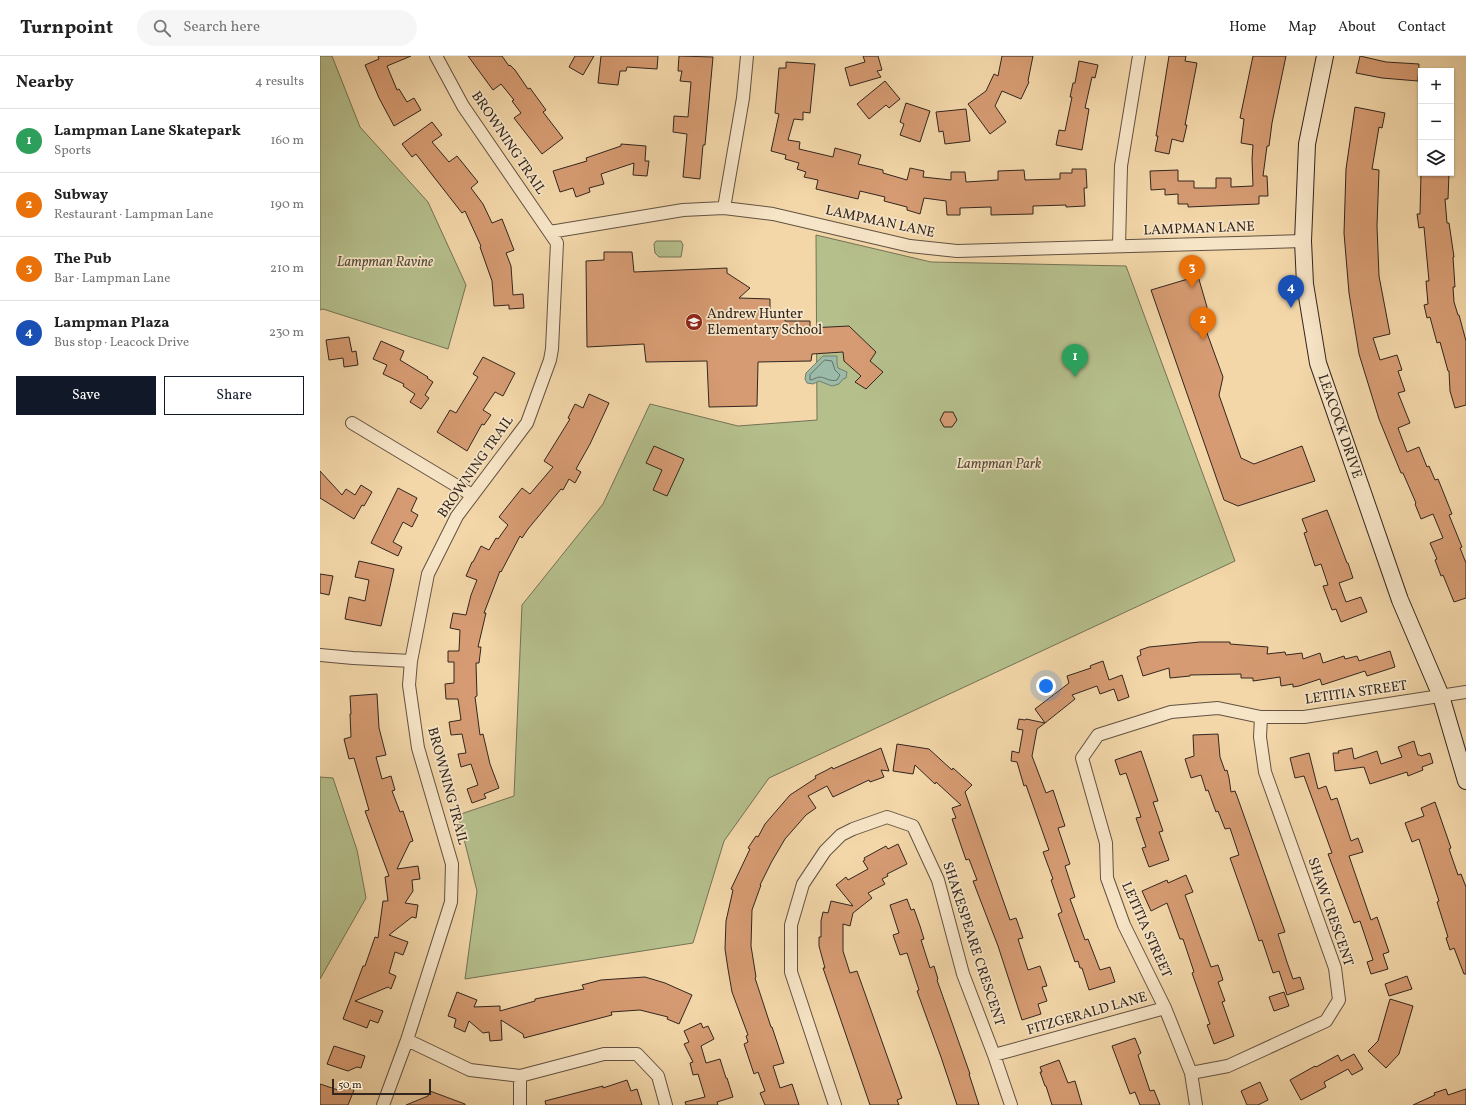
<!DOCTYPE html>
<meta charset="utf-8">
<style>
:root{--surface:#fff;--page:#f6f6f6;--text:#222;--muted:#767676;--line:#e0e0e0;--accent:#111827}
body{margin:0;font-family:Vollkorn,serif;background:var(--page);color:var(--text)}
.controls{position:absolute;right:12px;top:12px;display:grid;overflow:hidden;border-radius:0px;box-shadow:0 1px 3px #0004}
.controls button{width:36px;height:36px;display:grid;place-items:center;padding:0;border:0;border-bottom:1px solid var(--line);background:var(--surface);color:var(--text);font:20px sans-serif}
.scale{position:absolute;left:12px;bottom:10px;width:99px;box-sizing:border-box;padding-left:4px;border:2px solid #32261f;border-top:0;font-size:11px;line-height:14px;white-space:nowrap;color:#32261f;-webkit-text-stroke:3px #f7e5c7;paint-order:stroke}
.you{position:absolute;left:726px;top:630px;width:14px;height:14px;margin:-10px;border:3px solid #fff;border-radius:50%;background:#1a73e8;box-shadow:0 0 0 6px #1a73e833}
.badge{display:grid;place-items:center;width:26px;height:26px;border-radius:50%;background:var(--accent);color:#fff;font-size:13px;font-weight:700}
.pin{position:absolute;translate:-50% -33px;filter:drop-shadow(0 1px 2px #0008)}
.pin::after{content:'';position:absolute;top:21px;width:14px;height:12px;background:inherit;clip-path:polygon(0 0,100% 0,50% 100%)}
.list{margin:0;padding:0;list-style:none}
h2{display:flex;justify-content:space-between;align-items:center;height:52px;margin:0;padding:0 16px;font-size:17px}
h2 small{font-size:13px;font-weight:400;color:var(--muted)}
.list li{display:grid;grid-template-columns:26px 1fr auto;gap:12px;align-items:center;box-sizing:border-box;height:64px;padding:0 16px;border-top:1px solid var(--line)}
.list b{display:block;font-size:15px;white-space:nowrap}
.list p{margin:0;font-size:13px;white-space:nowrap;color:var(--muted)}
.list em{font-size:13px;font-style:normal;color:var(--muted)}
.actions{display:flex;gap:8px;padding:12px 16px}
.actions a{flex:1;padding:9px 0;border:1px solid var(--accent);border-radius:0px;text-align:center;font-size:14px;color:var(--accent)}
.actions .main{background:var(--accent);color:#fff}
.icon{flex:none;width:22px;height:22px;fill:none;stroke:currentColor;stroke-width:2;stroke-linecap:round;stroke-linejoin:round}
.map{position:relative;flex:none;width:1146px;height:1049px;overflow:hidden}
header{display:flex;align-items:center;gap:24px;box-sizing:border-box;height:56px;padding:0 20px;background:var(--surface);border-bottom:1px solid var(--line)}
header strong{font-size:19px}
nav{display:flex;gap:22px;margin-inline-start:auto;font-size:14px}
.search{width:280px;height:36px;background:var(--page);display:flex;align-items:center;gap:10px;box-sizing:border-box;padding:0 14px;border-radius:22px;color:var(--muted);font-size:15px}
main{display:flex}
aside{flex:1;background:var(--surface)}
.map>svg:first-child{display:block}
</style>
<header>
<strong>Turnpoint</strong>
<div class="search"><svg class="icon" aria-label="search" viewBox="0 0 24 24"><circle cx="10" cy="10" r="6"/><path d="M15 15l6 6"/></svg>Search here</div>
<nav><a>Home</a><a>Map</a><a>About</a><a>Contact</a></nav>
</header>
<main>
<aside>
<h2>Nearby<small>4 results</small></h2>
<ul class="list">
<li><span class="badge" style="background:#2e9e5b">1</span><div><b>Lampman Lane Skatepark</b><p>Sports</p></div><em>160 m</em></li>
<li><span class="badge" style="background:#e8710a">2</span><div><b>Subway</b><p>Restaurant · Lampman Lane</p></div><em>190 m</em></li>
<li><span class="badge" style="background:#e8710a">3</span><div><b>The Pub</b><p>Bar · Lampman Lane</p></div><em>210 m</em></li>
<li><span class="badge" style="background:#1a4fb4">4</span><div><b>Lampman Plaza</b><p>Bus stop · Leacock Drive</p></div><em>230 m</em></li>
</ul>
<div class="actions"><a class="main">Save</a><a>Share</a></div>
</aside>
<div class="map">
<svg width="1146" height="1049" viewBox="0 0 1146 1049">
<rect width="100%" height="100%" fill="#f3d7a9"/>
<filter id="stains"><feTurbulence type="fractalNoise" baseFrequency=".005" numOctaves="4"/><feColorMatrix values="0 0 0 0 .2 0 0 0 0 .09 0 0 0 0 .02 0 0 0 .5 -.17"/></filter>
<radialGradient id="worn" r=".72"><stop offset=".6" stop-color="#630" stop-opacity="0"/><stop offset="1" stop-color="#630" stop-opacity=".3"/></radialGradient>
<path fill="#b5bf8c" stroke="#747256" d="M0 0H12L40 71 108 146 146 229 128 293 3 253 0 254Z
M496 179 611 206 806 210 915 505 449 722 404 785 373 887 145 923 157 835 138 759 194 740 202 549 283 448 330 348 418 370 497 364Z
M336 185H361L363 189 361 201H339L335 197 334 188Z
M0 721 13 722 37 794 46 842 0 923Z"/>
<path fill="#9bbaa7" stroke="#717f71" d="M503 300H517V308L518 312 527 316 526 322 523 323 519 328 512 330 499 325 493 328 487 327 485 323 486 317Z"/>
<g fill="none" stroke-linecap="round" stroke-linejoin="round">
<path stroke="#667063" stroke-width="1" d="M505 304 512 305 515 314 520 319 517 324C510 326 507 322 500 321 496 321 494 324 490 324V319Z"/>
</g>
<path fill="#d69b72" stroke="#32261f" d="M58 0H91L67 10 77 34 79 33 87 46 94 42 101 54 74 70 59 42 45 9 59 3Z
M148 0H182L189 10 190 9 195 14 208 33 210 32 226 54 223 56 243 82 222 98 194 62 201 57 192 45 194 44 181 28 173 34Z
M255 0H274L263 19 249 11Z
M281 0H338L337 13 307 11 306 15H300L298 29 278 27Z
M359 0 393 1 385 89H383L380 123 363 121 367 78 353 76 354 60 368 61 371 26 360 25 362 15H358Z
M543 0H558L562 14 557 15 561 21 530 30 525 12 545 6Z
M682 0H713L708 25 709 26 701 43 682 35 675 50 686 66 670 78 648 48 666 35 674 18 678 20Z
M849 0H866L865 5 877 7 865 69H867L863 86 852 83 849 98 835 95 838 80H836Z
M933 0H966L952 67 949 90H947L943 120H947L948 140H939V148L868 151V148H858V138L845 139V133L831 134 830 115 858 114V125H874V132H896V122H911V131L933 130 932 103 933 89 921 87 924 63 920 62Z
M1040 0 1066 6 1099 8 1098 25 1062 22 1036 17Z
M759 5 778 9 775 22 772 21 765 52 769 53 762 94 736 89 739 74 745 75 752 41H750L753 27H755Z
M466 6 495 8 490 57 483 56V64L474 63 468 84 480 86 479 93 513 101 515 92 541 99 538 108 563 114V117L587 124 590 112 604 115 603 121 631 124V116H645L646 126 678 124V115L704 114 705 124 740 123V117H752V113H766L767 132H764L765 150 746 151V149L713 150V158L671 159V151L640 152V159H627L626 145 604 142 600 158 587 154V151L564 145 565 141 540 135 538 143 496 133 498 124 484 121 486 116 477 113 479 107 465 103 466 99 451 95 459 58 455 57 459 12H466Z
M565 25 580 43 569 52 566 49 549 63 537 48Z
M586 47 610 55 600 86 580 79 584 68 580 66Z
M1035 51 1065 57 1062 72 1059 71 1052 113 1059 114 1057 170 1059 220 1070 278 1053 282 1060 304 1077 299 1082 314 1078 315 1085 335 1078 337 1090 367 1078 372 1087 396 1099 391 1107 411 1109 410 1115 424 1118 423 1132 458 1129 459 1142 491 1140 492 1146 507V542L1134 546 1123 519 1121 520 1115 504 1117 503 1110 487 1123 482 1113 458 1101 463 1095 448 1096 447 1083 417H1081L1059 363 1039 298 1029 237 1024 177 1026 113Z
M646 53 650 85 625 88 623 75 619 76 616 56Z
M112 66 122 79 112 86 129 106 137 100 158 126 151 132 163 148 172 167 182 163 194 194 186 197 191 210 193 239 203 238 204 252 189 253V249L174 250 172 225 160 191 161 190 145 155 142 157 96 98 92 101 82 88Z
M301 88 326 90 325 105H329L327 120 313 119 314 107 281 118 284 128 269 132 270 136 256 141 253 132 240 136 233 115 267 105 266 102 301 90Z
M1101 117H1129L1128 143H1125L1127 167H1129L1134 201H1133L1135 231H1133L1134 246 1138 259H1139L1146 285V349L1135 352 1130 335 1129 315H1128L1120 286 1117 287 1110 261 1107 262 1104 249 1108 248 1106 225H1109L1104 171 1099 172 1097 158H1100Z
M284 196H312L314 216 407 212V217L430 232 419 242 450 243V260H465V265H490V272L529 270 556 296 550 305 563 316 546 333 535 326 541 320 524 305 523 296 492 298 491 305 438 306 437 350 389 351 387 305 326 306 324 288 267 291 266 205 284 204Z
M878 220 887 251 883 266 903 321 899 339 921 402 934 408 982 390 995 425 918 450 904 444 831 234Z
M29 281 32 296 36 295 38 309 24 311 23 302 9 304 6 284Z
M61 285 84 295 80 304 108 321 107 322 113 326 105 339 109 342 101 353 90 346 95 338 83 330 84 328 63 318 67 309 53 303Z
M163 301 195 317 183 340 175 336 163 354 171 359 164 369 162 368 147 395 117 376 130 354 136 357 158 321 153 318Z
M269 338 289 347 270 388 256 413 261 416 255 427 249 423 243 434 241 433 208 473 202 482 200 480 181 516 180 515 164 557H166L158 591H161L159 607H156L157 640 155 641 160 679 163 678 170 708 179 732 164 738 166 742 152 747 147 733 158 729 151 708 141 711 138 698 146 697 142 678 131 679 129 666 141 664 138 643H126L125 628 134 627V606H128V595H139L140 574 130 572 133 557 146 559 151 539 157 524 146 520 152 506H153L161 490 169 494 176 482 178 483 188 469 179 461 202 432 210 438 233 411 224 405 250 363 248 362 255 348 263 352Z
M624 356H633L637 364 632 371H624L620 364Z
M334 390 364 403 347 440 333 434 342 414 326 407Z
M0 415 22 439 26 433 35 439 41 429 52 436 44 450 42 449 34 463 0 442Z
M78 432 97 442 91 455 98 459 92 471 83 466 73 486 82 491 78 500 51 487Z
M1007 454 1027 507H1028L1033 522 1019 527 1026 546 1041 541 1047 556 1021 566 1016 553 1012 554 1003 530 1008 529 1001 508 995 510 984 477 987 476 982 463Z
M39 505 74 513 61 570 25 563 29 541 45 545 49 524 35 521Z
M0 518 13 520 9 539 0 537Z
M880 586H910V588L948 591 947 598 965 596 966 599 982 597 983 603 1000 597 1003 607 1024 600 1025 603 1037 600 1039 605 1070 595 1075 611 1047 620 1045 615 1002 629 1000 623 979 630 973 631V628L961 630 960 621 933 625V622H921V618L870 619V620L850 622 849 612 823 620 817 601 821 599 820 594 829 591Z
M783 605 789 624 802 619 809 641 798 645 794 633 780 638 777 630 752 639 755 643 725 667 715 653 749 627 747 620 771 612 770 610 772 609Z
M57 638 59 672 66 699 56 701 62 723 71 720 75 734 72 735 80 756 83 755 93 785 90 786 77 813 98 810 100 823 92 824 93 835 85 847 98 849 96 862 92 861 69 879 88 886 83 899 75 896 69 917 76 920 71 933 68 931 35 945 63 955 58 967 50 964 47 972 23 963 43 910H45L55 881 58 882 63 845H68L65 821 69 820 45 755 49 754 34 702 29 703 24 683 31 681 30 658H31L30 640Z
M699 663 705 664 706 663 725 667 717 673 712 700 726 737 733 734 745 770 738 772 750 808 745 810 755 841 750 843 765 884 768 883 780 914 790 911 795 926 769 934 762 912H760L758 905 755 906 738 858 742 856 731 824 733 823 723 796 729 794 706 729 704 730 697 706 691 705 692 695 699 697 703 674 697 673Z
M898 678 900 701 905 715 907 714 909 722 911 736 915 735 917 740 965 876 958 878 967 906 973 923 980 921 984 933 967 939 959 915 953 917 942 884 939 885 934 870 910 802 919 799 910 772 905 773 898 755 896 756 888 734 886 735 881 719 871 722 865 703 874 700 873 679Z
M1094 685 1098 699H1100L1101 700 1110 697 1113 707 1102 711 1103 714 1088 720 1087 716 1050 728 1044 711 1015 715 1013 697H1019L1018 695 1032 692 1034 703 1057 695 1061 708 1082 701 1078 691Z
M577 688 609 693 632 714 633 712 652 729 645 736 690 864 696 862 703 882 698 883 708 914 720 910 727 930 722 931 727 945 718 948 721 958 702 964 678 890 653 825 657 824 649 803 646 804 632 763 636 762 632 752 641 749 616 726 615 728 595 709 593 718 573 715Z
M561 692 569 715 561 714 564 721 550 726 549 724 513 741 507 730 488 740 496 752 486 759 465 783 452 805 440 829H441L432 854 431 890 436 921 435 922 451 971H452L464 1007 453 1010 460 1032 472 1028 479 1049H445L440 1037 445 1035 438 1016 434 1018 424 988 428 986 426 980 428 979 412 936 408 913 405 893 406 865 413 834 411 833 430 793 428 792 436 780 438 781 445 768 470 739 496 722 495 720 507 714 512 711 513 713Z
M821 695 838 745 833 746 843 775 839 776 849 804 829 811 822 792 826 791 816 762 821 761 806 717 800 719 795 704Z
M989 697 998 733 1006 730 1011 744 1017 742 1031 785 1038 782 1043 796 1029 800 1051 864 1057 861 1069 896 1063 898 1068 913 1051 918 1047 906 1053 904 1040 865 1034 867 1008 798 1012 797 984 720 975 722 970 702Z
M1115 746 1131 792 1129 793 1138 819 1141 818 1146 831V918H1144L1134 892 1130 894 1126 882 1128 881 1117 846 1119 845 1099 783 1092 786 1085 767 1104 760 1101 752Z
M578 788 587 808 567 818 568 820 562 823 565 828 548 837 552 842 533 857 530 870 523 868V895L530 917 537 915 582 1042 577 1044 579 1049H550L503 912H505L499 890V881H501V865L503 856 508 857 511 845 533 850 516 829 526 821 528 824 548 813 543 805 545 804 544 802 566 790 568 793Z
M866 819 873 836 865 839 891 911 898 909 903 924 898 926 905 945 902 946 914 980 894 988 887 969 890 968 872 917 874 916 863 883H860L847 847 831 855 822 835 847 824 848 827Z
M587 843 591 854 594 853 600 870 604 883 601 884 610 912 614 910 618 923 617 924 650 1018H649L659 1049H637L621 1001 597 935 599 934 587 897 580 899 573 879 579 877 570 849Z
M1087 920 1092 933 1069 940 1065 928Z
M325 921 345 927 372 939 359 968 347 963 348 961 320 954 291 956 292 959 204 982 203 978 181 964 182 984 170 985 169 976 163 977 149 965 145 976 134 971 136 963 128 960 137 936 157 944 154 951 180 950V955L215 945V943L264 933 262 929 281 924Z
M964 936 969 950 954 955 949 941Z
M1070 943 1093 950 1079 998 1066 1012 1048 995 1058 985Z
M381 967 383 972 388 970 394 983 381 990 386 1007 400 1003 406 1022H407L413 1041 397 1046 398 1049H366L365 1046 385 1041 378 1018 373 1019 370 1007 373 1006 364 988 369 986 364 975Z
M815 982 821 997 818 999 830 1035 834 1034 840 1049H820L815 1036 810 1038 792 990Z
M14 990 45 1000 41 1012 37 1011 28 1015 7 1008Z
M1034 998 1043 1013 1032 1019 1028 1013 1004 1026 1006 1031 981 1044 970 1024 995 1010 996 1011 1018 999 1021 1005Z
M739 1004 748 1027 755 1025 762 1049H732L726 1030H725L720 1016H722L720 1011Z
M307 1024 311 1035 317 1033 322 1049H226L225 1045 283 1030V1032Z
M940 1026 948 1044 938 1049H927L921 1035Z
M0 1028 21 1035 23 1030 34 1034 28 1049H0Z
M1126 1033 1128 1039 1146 1033V1049H1093L1115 1039 1114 1037Z
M110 1035 145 1048V1049H86L108 1040Z"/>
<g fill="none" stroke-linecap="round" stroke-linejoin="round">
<defs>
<path id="street" d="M404 152 423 42 427 0
M230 176 363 154 404 152 453 158 590 190 637 195 983 185
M799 190 801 110 819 0
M32 367 152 439
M0 599 33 602 91 605
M87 984 150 1014 200 1020 284 998H317L338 1020 346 1049
M674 999 845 952
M871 1017 908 1010 1006 965 1019 944 1015 912 945 716 940 681 941 661
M200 1020V1049
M63 1049 87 984 131 846 132 808 98 692 89 629 91 605 108 518 137 460 207 367 230 304 232 293 237 187 143 50 116 0
M515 1049 471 916V869L483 828 505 795 521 779 533 773 567 761 593 770 618 824 643 918 674 999 691 1049
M876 1049 871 1017 845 952 804 869 787 822 786 787 762 702 778 679 851 656 898 652 941 661H984L1146 636"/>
<g id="secondary">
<path id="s1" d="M1005 0 987 88 983 185 985 228 998 307 1080 544 1121 640 1146 725"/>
</g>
</defs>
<use href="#street" stroke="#625242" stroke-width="14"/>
<use href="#secondary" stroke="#32261f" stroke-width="18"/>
<use href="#street" stroke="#f7e5c7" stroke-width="12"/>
<use href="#secondary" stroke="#f7e5c7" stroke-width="16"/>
</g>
<defs>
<symbol id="school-disc" viewBox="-11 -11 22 22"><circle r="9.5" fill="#8f2418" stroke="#f7e5c7"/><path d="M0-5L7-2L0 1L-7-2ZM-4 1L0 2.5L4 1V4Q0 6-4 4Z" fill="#fff"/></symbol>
</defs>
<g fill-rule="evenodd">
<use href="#school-disc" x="364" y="256" width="20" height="20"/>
</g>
<g text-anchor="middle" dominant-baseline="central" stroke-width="3.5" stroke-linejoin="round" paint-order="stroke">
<g font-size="14" fill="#32261f" stroke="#f7e5c7">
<text transform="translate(188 87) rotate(56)">BROWNING TRAIL</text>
<text transform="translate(560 166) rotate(12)">LAMPMAN LANE</text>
<text transform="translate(879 173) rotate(-2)">LAMPMAN LANE</text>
<text stroke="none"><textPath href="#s1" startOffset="377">LEACOCK DRIVE</textPath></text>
<text transform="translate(156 411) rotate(-55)">BROWNING TRAIL</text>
<text transform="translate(1036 637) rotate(-8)">LETITIA STREET</text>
<text transform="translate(127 730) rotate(75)">BROWNING TRAIL</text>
<text transform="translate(1010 856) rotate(71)">SHAW CRESCENT</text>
<text transform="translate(826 874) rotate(66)">LETITIA STREET</text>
<text transform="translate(653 888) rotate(72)">SHAKESPEARE CRESCENT</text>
<text transform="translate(767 958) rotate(-16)">FITZGERALD LANE</text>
</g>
<g font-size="14" font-style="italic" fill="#534c3a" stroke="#f7e5c7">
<text x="65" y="206">Lampman Ravine</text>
<text x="679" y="408">Lampman Park</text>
</g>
<g font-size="14" fill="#32261f" stroke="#f7e5c7" text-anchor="start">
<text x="387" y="258">Andrew Hunter<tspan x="387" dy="16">Elementary School</tspan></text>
</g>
</g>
<rect width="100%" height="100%" filter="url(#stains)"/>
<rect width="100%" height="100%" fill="url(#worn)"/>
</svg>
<div class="controls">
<button>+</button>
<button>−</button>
<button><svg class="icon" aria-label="layers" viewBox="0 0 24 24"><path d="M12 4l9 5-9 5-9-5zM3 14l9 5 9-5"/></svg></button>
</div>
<div class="scale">50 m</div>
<div class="you"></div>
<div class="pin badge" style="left:755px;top:321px;background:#2e9e5b">1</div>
<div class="pin badge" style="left:883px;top:284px;background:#e8710a">2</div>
<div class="pin badge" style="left:872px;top:232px;background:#e8710a">3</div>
<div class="pin badge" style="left:971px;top:252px;background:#1a4fb4">4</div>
</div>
</main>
